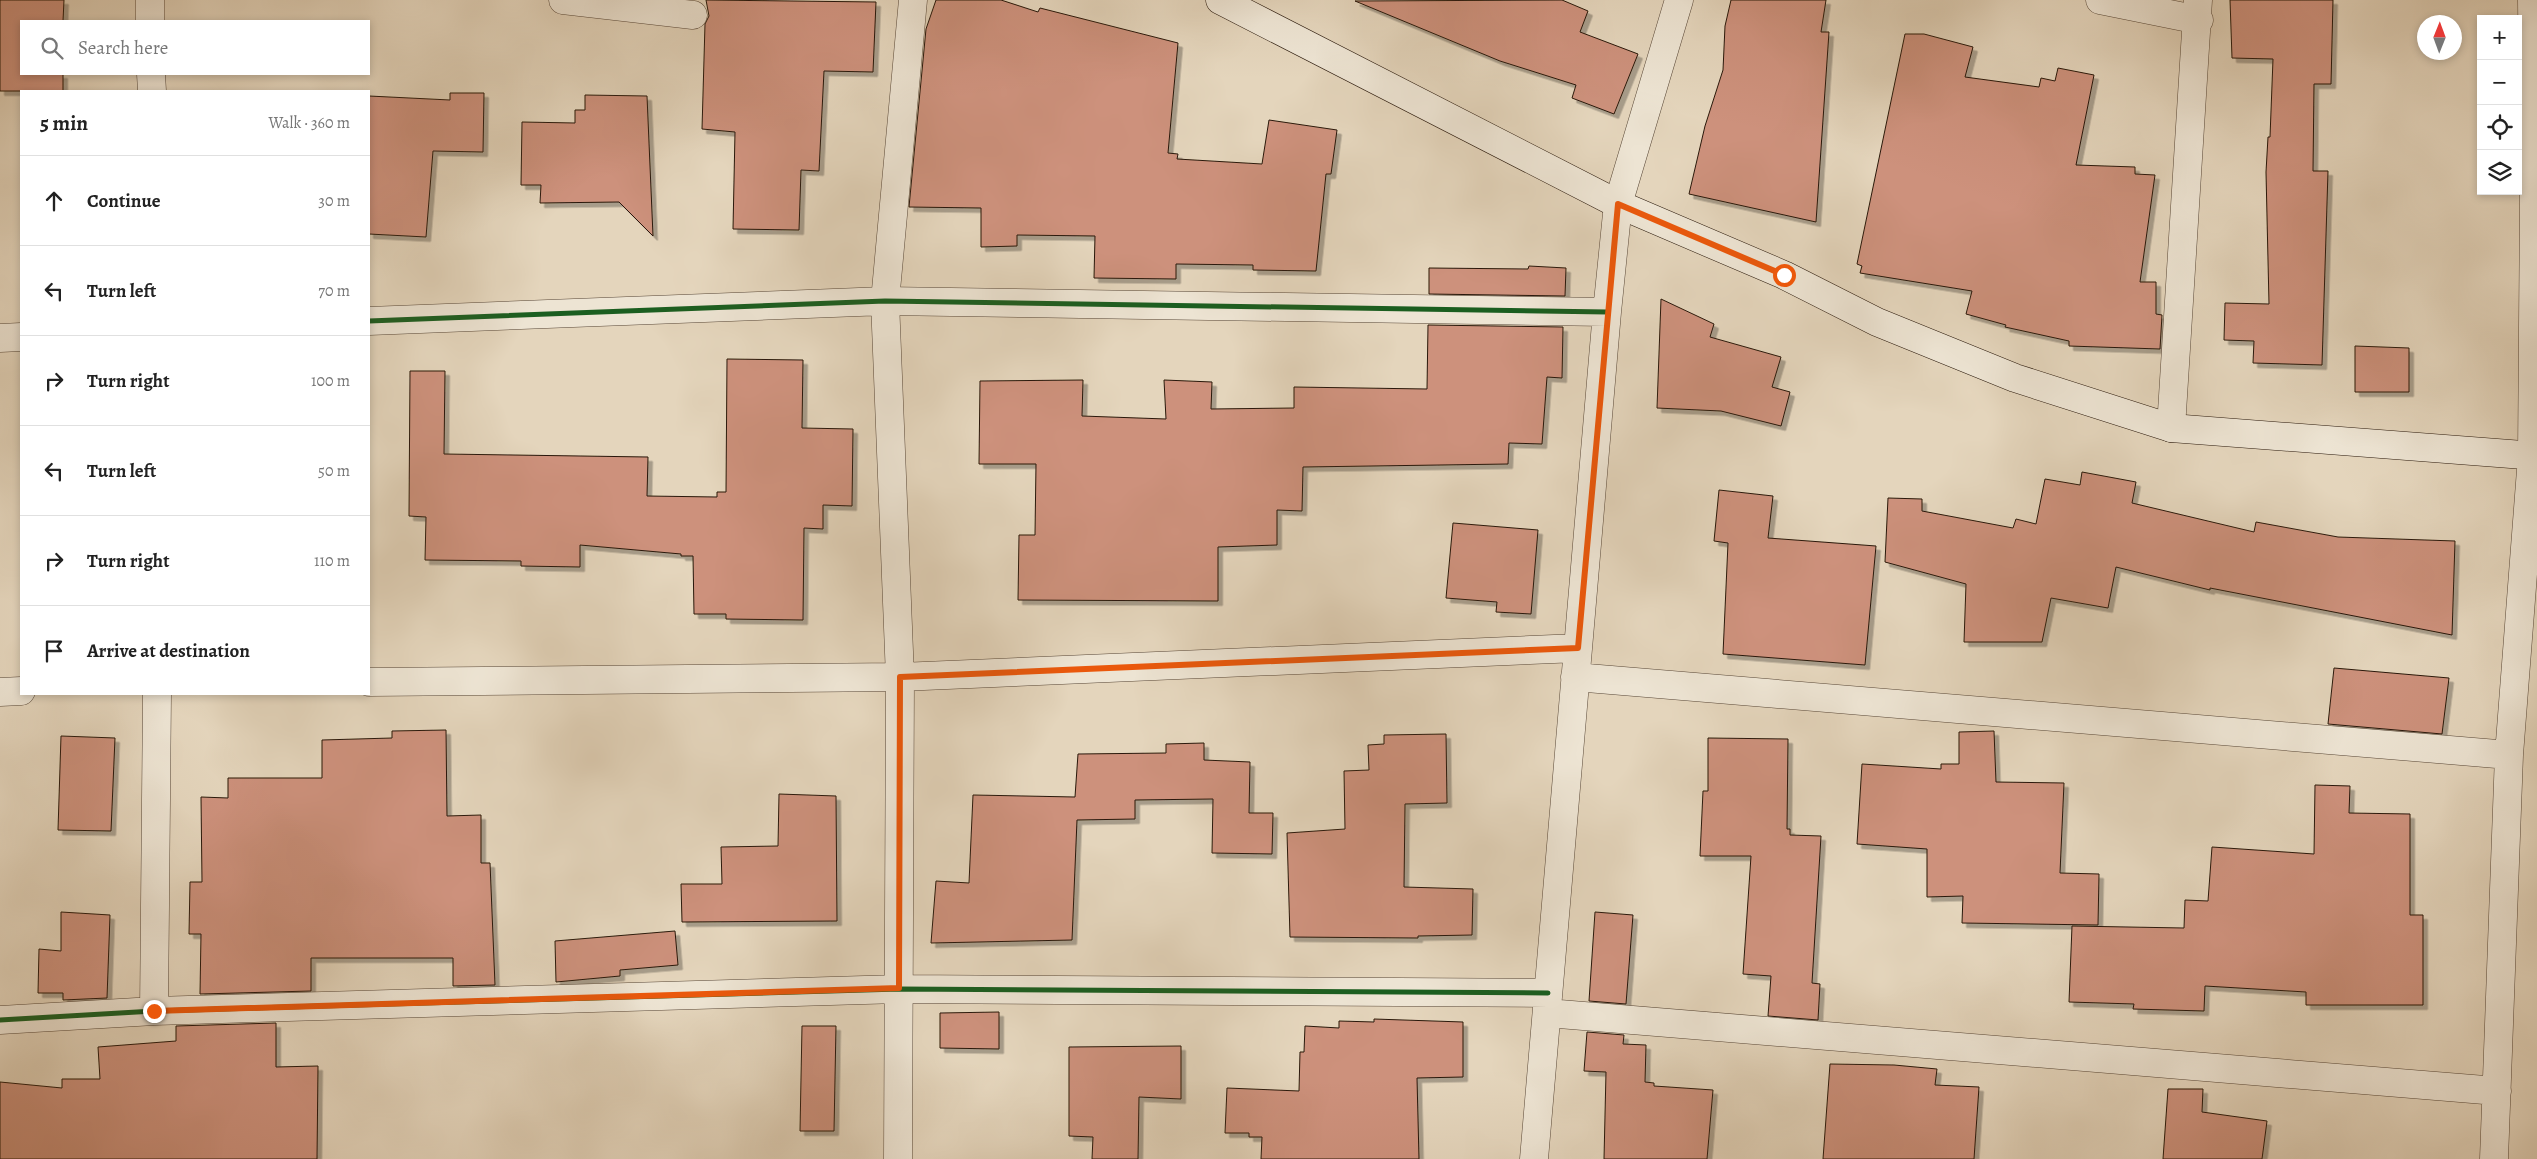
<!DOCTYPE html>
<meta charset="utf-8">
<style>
:root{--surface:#fff;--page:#f6f6f6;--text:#222;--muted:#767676;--line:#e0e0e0}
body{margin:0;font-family:Alegreya,serif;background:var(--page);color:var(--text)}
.controls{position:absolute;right:15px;top:15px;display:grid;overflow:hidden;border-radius:0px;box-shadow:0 2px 8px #0003}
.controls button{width:45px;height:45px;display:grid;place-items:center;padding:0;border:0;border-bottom:1px solid var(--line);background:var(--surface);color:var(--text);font:25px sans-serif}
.compass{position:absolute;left:2417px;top:15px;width:45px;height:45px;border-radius:50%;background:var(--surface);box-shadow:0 2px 8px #0003;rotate:1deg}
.stop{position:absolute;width:15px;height:15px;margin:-11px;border:4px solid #ea580c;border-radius:50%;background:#fff}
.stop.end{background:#ea580c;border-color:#fff;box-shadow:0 1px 5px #0008}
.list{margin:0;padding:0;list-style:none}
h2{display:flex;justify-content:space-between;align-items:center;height:65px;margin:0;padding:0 20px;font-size:21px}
h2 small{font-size:16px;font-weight:400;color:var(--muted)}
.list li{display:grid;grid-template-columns:32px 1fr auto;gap:15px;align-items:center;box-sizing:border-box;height:90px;padding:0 20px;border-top:1px solid var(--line)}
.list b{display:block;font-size:19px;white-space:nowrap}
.list em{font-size:16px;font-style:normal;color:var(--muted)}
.icon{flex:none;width:28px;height:28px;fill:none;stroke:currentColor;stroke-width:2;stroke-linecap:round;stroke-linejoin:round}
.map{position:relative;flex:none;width:2537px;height:1159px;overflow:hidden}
.search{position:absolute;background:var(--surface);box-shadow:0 2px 8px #0003;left:20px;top:20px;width:350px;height:55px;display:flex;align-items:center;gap:12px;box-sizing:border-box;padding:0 18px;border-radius:0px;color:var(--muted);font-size:19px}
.panel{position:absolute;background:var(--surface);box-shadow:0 2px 8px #0003;left:20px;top:90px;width:350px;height:605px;border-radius:0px}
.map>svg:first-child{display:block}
</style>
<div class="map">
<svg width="2537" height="1159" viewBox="0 0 2537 1159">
<defs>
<filter id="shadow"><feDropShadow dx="4.5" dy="4.5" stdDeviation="0" flood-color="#0004"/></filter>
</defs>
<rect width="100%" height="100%" fill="#e4d5bc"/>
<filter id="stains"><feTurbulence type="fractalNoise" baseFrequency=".004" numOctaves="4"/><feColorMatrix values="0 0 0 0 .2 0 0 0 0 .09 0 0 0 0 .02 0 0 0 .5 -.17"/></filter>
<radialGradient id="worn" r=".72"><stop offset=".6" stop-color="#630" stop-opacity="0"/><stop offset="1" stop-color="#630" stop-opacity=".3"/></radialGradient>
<path fill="#cd917c" stroke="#29180b" filter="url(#shadow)" d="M0 0H64L63 21H21V74H63V91H0Z
M706 0 876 2 873 72 824 71 819 171 801 170 799 230 733 229 735 132 702 129 705 24 709 16Z
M936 0H1001L1038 12 1040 8 1178 43 1168 153 1178 154 1177 159 1262 164 1269 120 1337 130 1331 174H1326L1316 271 1253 270V265L1176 264V279L1094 278 1095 236 1017 235V246L981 247V208L909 207 926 29Z
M1562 0 1588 11 1580 32 1638 54 1614 114 1572 98 1576 85 1500 61 1355 1Z
M1731 0H1826L1821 32H1829L1816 222 1689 194 1705 126 1723 70 1725 26Z
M2230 0H2333L2331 84H2314L2313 171H2328L2322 365 2253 363 2254 341 2224 340 2225 303 2269 304 2266 172 2268 137H2270L2273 59 2232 58Z
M1905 34H1924L1973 47 1965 77 2039 87 2041 78 2055 81 2058 68 2094 75 2076 165 2135 167V174L2155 175 2140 282H2156V314L2162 315 2160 349 2069 346V341L2005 327 2006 325 1966 314 1972 291 1860 273 1862 266 1857 264Z
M450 93H484L483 152 433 151 426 237 369 234V96L450 100Z
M585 95 647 96 653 236 619 202 540 203 541 185H521L522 122 575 123V110H585Z
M1529 266 1566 268 1565 296 1429 294V268L1528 269Z
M1661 299 1714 324 1710 337 1781 357 1772 387 1790 392 1781 426 1721 411 1657 408Z
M1428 325 1563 327 1562 378 1547 377 1542 444 1509 443 1508 464 1303 467 1302 511 1277 510V545L1218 547V601L1018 600 1019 535H1035L1036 464H979L980 381 1083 380 1082 416 1166 419 1164 380 1212 382 1211 409 1294 408V387L1427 389Z
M2355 346 2409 348V392H2355Z
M727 359 803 360 802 428 853 429 852 506 823 505V529L804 528 803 620 726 619V614H694L693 556H681V554L580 545V567L521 566V561L425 560 426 517 409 516 410 371H445L444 454 648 457 647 496 717 497V492H726Z
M2082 472 2136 482 2132 503 2254 532 2256 522 2338 537 2455 541 2452 635 2210 588V590L2116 567 2108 608 2051 598 2042 642H1964L1966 584 1885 562 1888 498 1922 499V511L2013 528 2016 519 2036 524 2045 479 2080 485Z
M1719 490 1773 496 1768 538 1876 546 1865 665 1723 654 1728 543 1714 541Z
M1453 523 1538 530 1531 614 1496 612 1497 602 1446 598Z
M2334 668 2449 678 2442 734 2328 724Z
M446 730 447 816 481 815V863H490L495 985 453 986V958H311V991L200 994 201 934H189L190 882H202L201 797 228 798V778H322V740L392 738V731Z
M1994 731 1996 782 2064 783 2060 873 2099 874 2098 925 1962 923 1963 896 1927 897V849L1857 844 1862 764 1941 769V764H1959V732Z
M1446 734 1447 803 1405 804 1404 887 1473 889 1472 935 1418 936V938L1290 937 1287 833 1345 829 1344 771 1369 770 1368 745 1384 744V735Z
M61 736 115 738 111 831 58 830Z
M1708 738 1788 739 1787 829H1790V835L1821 836 1812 983 1820 984 1818 1020 1768 1016 1771 976 1743 974 1751 856H1700L1703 791H1708Z
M1204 743V760L1250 762 1249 813H1273L1272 854 1212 853 1213 799 1135 800V819L1077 820 1072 940 931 943 936 881 969 883 973 795 1075 797 1078 754 1166 753V744Z
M2315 785 2350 786 2349 813 2410 814V915H2423V1005H2306V992L2205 986 2204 1011 2133 1009 2134 1004 2069 1002 2072 926 2184 928 2185 900 2208 901 2212 847 2314 854Z
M779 794 836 796 837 921 682 922 681 884H722L721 847 778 846Z
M61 912 110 915 107 998 63 1000V993H38L39 949 61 951Z
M1595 912 1633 915 1626 1004 1589 1001Z
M675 931 678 965 620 970V976L556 982 555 941Z
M999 1012V1049L940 1048V1013Z
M1374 1019 1463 1022V1077L1417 1078 1419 1159H1261L1262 1137H1249V1133H1225L1227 1088 1299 1091 1300 1052H1304L1305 1026 1339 1028V1021L1374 1022Z
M276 1023V1067L318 1066 317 1159H0V1082L62 1088V1079H100L98 1047 176 1041V1026Z
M802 1026H836L834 1131H800Z
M1587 1032 1624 1035 1623 1044 1646 1045 1645 1082 1654 1083V1086L1713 1090 1707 1159H1604L1606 1072 1584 1071Z
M1181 1046V1099L1139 1097 1138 1159H1092L1093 1137 1069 1136V1047Z
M1830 1064 1894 1065 1937 1069 1935 1085 1979 1087 1974 1159H1823Z
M2168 1089H2203L2202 1112 2267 1121 2262 1159H2163Z"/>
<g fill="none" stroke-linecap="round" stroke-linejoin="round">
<defs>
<path id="minor" d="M150 0V21
M563 0 693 15
M2100 0 2199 20
M151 74 152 91
M369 321 885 301 1607 312
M0 338 21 337
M2171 428 2198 0
M1575 677 2509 755
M369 682 900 677 1578 648
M0 692 21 691
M154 1011 157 694
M1547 1013 2497 1091
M0 1020 154 1011 899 989 1548 993
M898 1159 900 677 885 301 913 0
M1534 1159 1607 312 1618 204 1679 0
M2494 1159 2509 755 2532 457 2534 198 2532 0"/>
<path id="secondary" d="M1220 0 1618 204 1784 275 1877 322 2015 378 2171 428 2537 456"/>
</defs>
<use href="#minor" stroke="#584737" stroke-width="29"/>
<use href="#secondary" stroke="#29180b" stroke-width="29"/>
<use href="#minor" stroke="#ede4d3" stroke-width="28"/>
<use href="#secondary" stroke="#ede4d3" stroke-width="28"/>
<defs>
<path id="cycleway" d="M369 321 885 301 1607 312
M0 1020 154 1011 899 989 1548 993"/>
</defs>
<use href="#cycleway" stroke="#ede4d3" stroke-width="8"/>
<use href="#cycleway" stroke="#1b5e20" stroke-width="5"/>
</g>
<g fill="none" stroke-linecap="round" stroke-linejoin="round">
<path stroke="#ea580c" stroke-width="6" d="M154 1011 899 988 900 677 1578 648 1618 204 1784 275"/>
</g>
<rect width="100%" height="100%" filter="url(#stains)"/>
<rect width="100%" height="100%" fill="url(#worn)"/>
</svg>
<div class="controls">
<button>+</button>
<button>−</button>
<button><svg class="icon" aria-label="locate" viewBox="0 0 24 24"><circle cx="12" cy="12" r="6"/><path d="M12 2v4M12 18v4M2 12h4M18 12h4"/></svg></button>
<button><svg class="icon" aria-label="layers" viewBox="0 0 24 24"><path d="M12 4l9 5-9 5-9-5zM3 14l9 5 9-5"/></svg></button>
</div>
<svg class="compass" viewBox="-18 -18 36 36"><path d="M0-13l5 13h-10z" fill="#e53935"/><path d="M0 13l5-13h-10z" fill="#767676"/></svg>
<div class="stop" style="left:1784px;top:275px"></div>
<div class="stop end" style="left:154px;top:1011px"></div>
<div class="search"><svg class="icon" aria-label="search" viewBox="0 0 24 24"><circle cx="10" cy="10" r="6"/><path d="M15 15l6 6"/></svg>Search here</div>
<section class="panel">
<h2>5 min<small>Walk · 360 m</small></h2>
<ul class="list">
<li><svg class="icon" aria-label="ahead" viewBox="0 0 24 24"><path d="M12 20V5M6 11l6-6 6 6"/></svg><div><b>Continue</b></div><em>30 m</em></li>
<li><svg class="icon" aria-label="left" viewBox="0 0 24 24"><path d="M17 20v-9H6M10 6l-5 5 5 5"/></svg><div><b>Turn left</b></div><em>70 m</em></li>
<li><svg class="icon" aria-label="right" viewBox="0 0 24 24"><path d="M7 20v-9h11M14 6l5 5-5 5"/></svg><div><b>Turn right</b></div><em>100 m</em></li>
<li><svg class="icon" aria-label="left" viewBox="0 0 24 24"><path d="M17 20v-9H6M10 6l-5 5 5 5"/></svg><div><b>Turn left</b></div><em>50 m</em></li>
<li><svg class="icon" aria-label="right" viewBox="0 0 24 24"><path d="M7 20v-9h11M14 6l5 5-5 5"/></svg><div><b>Turn right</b></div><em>110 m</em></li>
<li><svg class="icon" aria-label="arrive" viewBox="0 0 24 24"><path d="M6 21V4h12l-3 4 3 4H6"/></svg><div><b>Arrive at destination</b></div></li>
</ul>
</section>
</div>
